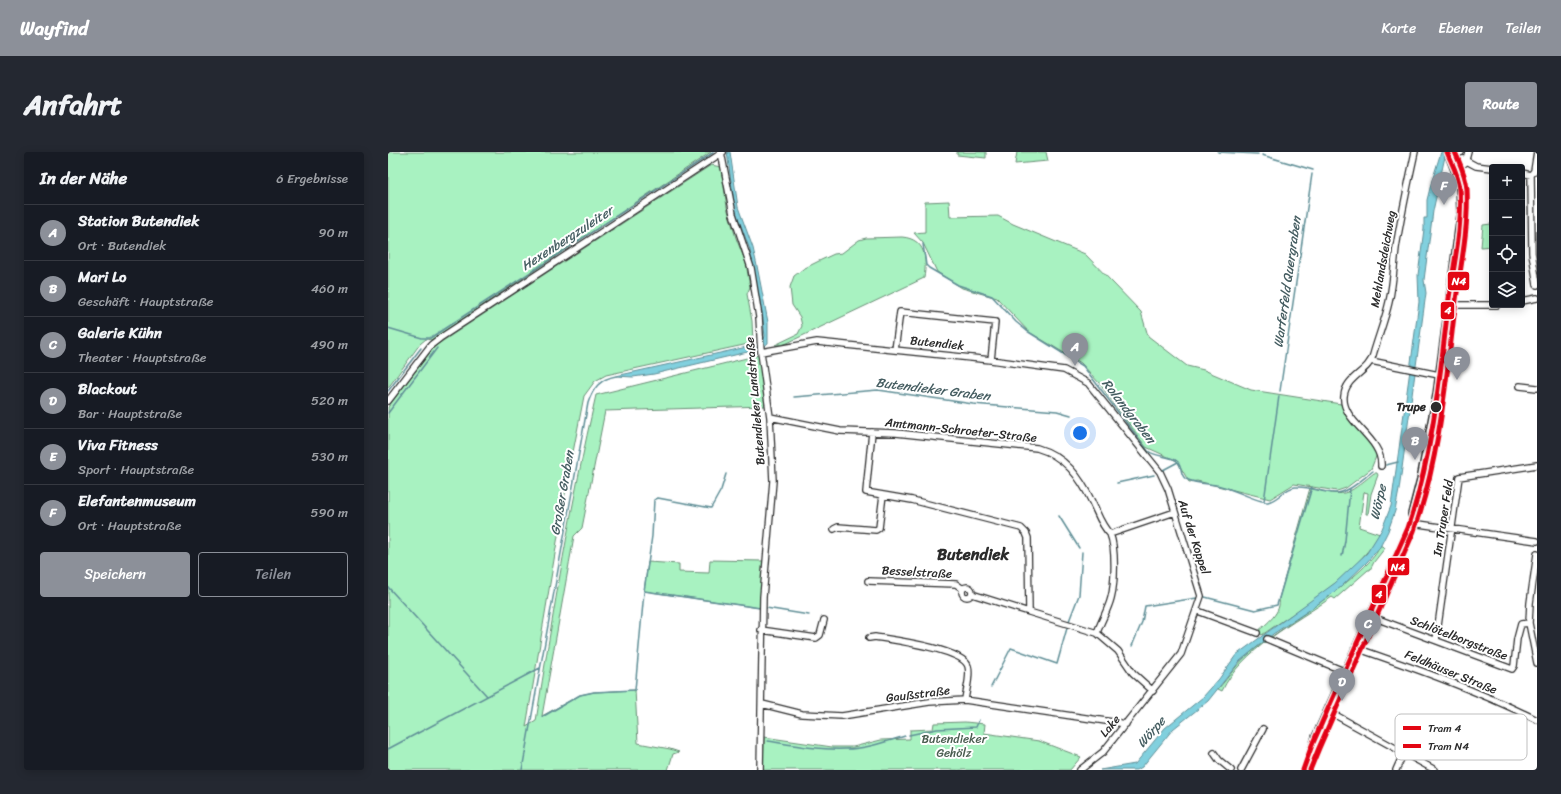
<!DOCTYPE html>
<html lang="de">
<meta charset="utf-8">
<style>
:root{--surface:#171b24;--page:#242831;--text:#f1f3f6;--muted:#9ea1a6;--line:#363941;--accent:#8c9099}
body{margin:0;font-family:Sriracha,sans-serif;background:var(--page);color:var(--text)}
.controls{position:absolute;right:12px;top:12px;display:grid;overflow:hidden;border-radius:4px;box-shadow:0 2px 10px #0003}
.controls button{width:36px;height:36px;display:grid;place-items:center;padding:0;border:0;border-bottom:1px solid var(--line);background:var(--surface);color:var(--text);font:20px sans-serif}
.you{position:absolute;left:692px;top:281px;width:14px;height:14px;margin:-10px;border:3px solid #fff;border-radius:50%;background:#1a73e8;box-shadow:0 0 0 6px #1a73e833}
.badge{display:grid;place-items:center;width:26px;height:26px;border-radius:50%;background:var(--accent);color:#fff;font-size:13px;font-weight:700}
.pin{position:absolute;translate:-50% -33px;filter:drop-shadow(0 1px 2px #0008)}
.pin::after{content:'';position:absolute;top:21px;width:14px;height:12px;background:inherit;clip-path:polygon(0 0,100% 0,50% 100%)}
.list{margin:0;padding:0;list-style:none}
h2{display:flex;justify-content:space-between;align-items:center;height:52px;margin:0;padding:0 16px;font-size:17px}
h2 small{font-size:13px;font-weight:400;color:var(--muted)}
.list li{display:grid;grid-template-columns:26px 1fr auto;gap:12px;align-items:center;box-sizing:border-box;height:56px;padding:0 16px;border-top:1px solid var(--line)}
.list b{display:block;font-size:15px;white-space:nowrap}
.list p{margin:0;font-size:13px;white-space:nowrap;color:var(--muted)}
.list em{font-size:13px;font-style:normal;color:var(--muted)}
.actions{display:flex;gap:8px;padding:12px 16px}
.actions a{flex:1;padding:9px 0;border:1px solid var(--accent);border-radius:4px;text-align:center;font-size:14px;color:var(--accent)}
.actions .main{background:var(--accent);color:#fff}
.icon{flex:none;width:22px;height:22px;fill:none;stroke:currentColor;stroke-width:2;stroke-linecap:round;stroke-linejoin:round}
.map{position:relative;flex:none;width:1149px;height:618px;overflow:hidden;border-radius:4px}
header{display:flex;align-items:center;gap:24px;box-sizing:border-box;height:56px;padding:0 20px;background:var(--accent);color:#fff}
header strong{font-size:19px}
nav{display:flex;gap:22px;margin-inline-start:auto;font-size:14px}
.intro{display:flex;align-items:center;justify-content:space-between;box-sizing:border-box;height:96px;padding:0 24px}
h1{margin:0;font-size:28px}
.button{padding:10px 18px;border-radius:4px;background:var(--accent);color:#fff;font-size:14px;font-weight:700}
main{display:flex;gap:24px;padding:0 24px}
aside{flex:1;background:var(--surface);border-radius:4px;box-shadow:0 2px 10px #0003}
.map>svg:first-child{display:block}
</style>
<header>
<strong>Wayfind</strong>
<nav><a>Karte</a><a>Ebenen</a><a>Teilen</a></nav>
</header>
<div class="intro"><h1>Anfahrt</h1><a class="button">Route</a></div>
<main>
<aside>
<h2>In der Nähe<small>6 Ergebnisse</small></h2>
<ul class="list">
<li><span class="badge">A</span><div><b>Station Butendiek</b><p>Ort · Butendiek</p></div><em>90 m</em></li>
<li><span class="badge">B</span><div><b>Mari Lo</b><p>Geschäft · Hauptstraße</p></div><em>460 m</em></li>
<li><span class="badge">C</span><div><b>Galerie Kühn</b><p>Theater · Hauptstraße</p></div><em>490 m</em></li>
<li><span class="badge">D</span><div><b>Blackout</b><p>Bar · Hauptstraße</p></div><em>520 m</em></li>
<li><span class="badge">E</span><div><b>Viva Fitness</b><p>Sport · Hauptstraße</p></div><em>530 m</em></li>
<li><span class="badge">F</span><div><b>Elefantenmuseum</b><p>Ort · Hauptstraße</p></div><em>590 m</em></li>
</ul>
<div class="actions"><a class="main">Speichern</a><a>Teilen</a></div>
</aside>
<div class="map">
<svg width="1149" height="618" viewBox="0 0 1149 618">
<rect width="100%" height="100%" fill="#fff"/>
<filter id="ink" filterUnits="userSpaceOnUse"><feTurbulence type="fractalNoise" baseFrequency=".025" numOctaves="2"/><feDisplacementMap in="SourceGraphic" scale="8" xChannelSelector="R" yChannelSelector="G"/><feConvolveMatrix kernelMatrix="1 2 1 2 8 2 1 2 1" color-interpolation-filters="sRGB"/></filter>
<g filter="url(#ink)">
<path fill="#a8f2c1" stroke="#6a8e76" d="M0 0H323L43 188 38 187 32 192 0 236Z
M569 0H598V6L569 3Z
M629 0H658L660 9 627 12Z
M323 13 333 15 339 55 348 86 358 111 362 135 359 142 364 169 365 191 218 223 207 229 196 244 178 336 138 575 148 569C165 460 183 351 208 243L371 203 377 254 217 259 194 376 186 384 154 564 192 543 206 540 247 538 250 591 282 597 291 600 285 602 280 618H0V255L47 194Z
M561 49 562 65 610 64 625 72 697 102 753 160 760 184 799 214 816 218 863 238 953 252C962 270 978 284 989 302L983 317 958 336 949 339 906 332 882 347 809 329 801 330 789 309 758 295 711 231 693 211 641 180 609 146 574 136 549 120 535 91 526 81 537 80V50Z
M1103 72 1104 94 1093 95 1095 73Z
M514 85C538 87 539 107 536 126L395 193H387L410 182 414 174 412 165 404 153 402 135 406 124 415 117 431 109 446 102 454 101 471 88 478 86Z
M986 321H989L990 323 983 342 980 362H978L980 341 976 340 971 375 992 382C964 427 916 453 874 483L869 480C879 471 894 461 891 446L922 336C959 345 956 345 986 321Z
M992 393 997 396 986 410 982 418H980L947 447 944 445C908 470 853 498 834 539L830 537C841 525 849 511 862 501 886 480 987 419 992 393Z
M322 408 375 409 372 456 256 439 260 410 291 412V420L321 421Z
M577 570 597 572 596 581 651 589 693 605 682 618H375L376 585 444 595H465L493 588 522 587V578L545 577 546 571Z"/>
<path fill="#81d0de" stroke="#5f8e96" d="M339 0H342L350 55 365 96 369 114 380 170V191L374 196V191L377 184 374 160 362 98 347 58Z
M1053 0H1058L1045 59 1036 128 1038 141 1011 338 1007 359 1000 379 992 395 979 410 953 435 923 457 885 482 852 509 820 549 785 577 754 615 749 618H712L747 612 777 576 815 545 831 527 848 503 947 431 979 401 994 377 1003 354 1022 218 1031 150 1030 123 1036 77V66H1039V48L1043 32Z
M368 193V198L266 222 245 225 228 224Z"/>
<g fill="none" stroke-linecap="round" stroke-linejoin="round">
<path stroke="#5f8e96" stroke-width="1.5" d="M830 0 870 2
M874 3 925 18
M535 92 538 113 541 116 570 133 604 144 628 170 639 179 695 214 760 299C770 306 781 303 789 309 795 313 791 323 798 327 808 332 818 331 828 333 840 334 870 351 880 350 890 348 897 336 907 335 922 334 932 340 946 341 960 342 974 327 985 319
M0 176 34 186H42L326 0
M0 239 33 196
M892 239 924 22
M406 245 490 238 585 252 669 259 683 263
M0 261 49 196
M998 313 1010 310
M775 318 790 310
M338 322 333 338 323 356 270 346 266 348 264 384 256 439 372 456
M729 331 766 323
M876 349 891 244
M671 364 691 396
M954 404 957 389 962 337
M0 435 99 544
M817 445 867 458 889 453 924 335
M378 456 421 463
M681 469 691 443 694 400
M744 494 754 470 757 454 809 446
M603 535 623 496 669 512 679 476
M154 565 192 543 206 540 247 538 256 440
M521 583 549 577 588 575 591 568
M380 589C405 593 431 598 457 597 477 597 497 590 517 584
M0 597 152 516
M134 618 200 251C205 236 212 227 228 224"/>
<defs>
<path id="minor" d="M333 0 345 62 363 116 371 165 373 200 382 265 385 329 375 445 372 618
M1075 7 1088 14 1104 16
M1067 16 1077 11 1080 0
M1134 21 1143 23
M1143 23 1144 101 1149 133
M1143 23 1146 19 1149 0
M1134 149 1149 146
M1062 153H1109
M507 198 512 160 607 170 603 208
M373 200 429 190 603 208 676 218 700 231 772 320 780 337 813 444 793 502 715 600 692 618
M983 209 1051 223
M1132 234 1149 236
M0 249 43 193 52 186 335 0
M382 265 452 279 508 281 649 296C677 304 692 325 704 350 710 362 713 373 722 382L787 360
M484 280 478 340 524 348 633 376 638 381 640 386 641 460 709 481 730 499 745 521 765 539
M993 314C995 286 953 270 956 244 958 224 981 220 985 203 990 185 997 168 1001 150 1005 133 1006 114 1008 96 1013 64 1020 32 1027 0
M1024 371 1149 389
M446 377 450 375 488 378 491 376 495 343
M1149 402 1142 451 1141 471 1149 511
M480 429 568 432 575 437
M574 440a5 5 0 1 1 10 0a5 5 0 1 1-10 0Z
M584 442 641 460
M810 459 869 481
M982 464 1124 517 1126 514 1129 487 1133 472 1141 471
M373 478 428 486 432 483 436 468
M709 481C713 469 720 458 723 446 727 431 728 396 722 382
M481 486 487 485C505 488 574 497 580 514 583 524 578 538 577 548
M879 487 958 520
M1048 488 1071 325 1149 313
M968 496C1029 517 1091 539 1149 568
M374 552 414 562 454 564 541 550 577 548 738 572
M940 559 1047 618
M826 601 831 608 843 618
M853 618 875 577
M1008 618 1016 600"/>
<path id="tertiary" d="M917 618 928 585 1024 371V362L1033 327 1049 243 1073 63 1072 31 1060 0"/>
</defs>
<use href="#minor" stroke="#2b2b2b" stroke-width="8"/>
<use href="#tertiary" stroke="#2b2b2b" stroke-width="10"/>
<use href="#minor" stroke="#fff" stroke-width="5.5"/>
<use href="#tertiary" stroke="#fff" stroke-width="7"/>
<defs>
<path id="tram-1" d="M915 618 924 593 1020 376C1045 302 1052 223 1061 146 1066 112 1075 71 1072 37 1071 24 1064 12 1059 0"/>
<path id="tram-2" d="M922 618 931 596 1026 379C1051 308 1058 230 1067 155 1072 117 1081 76 1079 37 1078 24 1072 12 1067 0"/>
</defs>
<use href="#tram-1" stroke="#fff" stroke-width="8"/>
<use href="#tram-2" stroke="#fff" stroke-width="8"/>
<use href="#tram-1" stroke="#e30613" stroke-width="5"/>
<use href="#tram-2" stroke="#e30613" stroke-width="5"/>
</g>
</g>
<circle fill="#2b2b2b" stroke="#fff" stroke-width="1.5" cx="1048" cy="255" r="6"/>
<g text-anchor="middle" dominant-baseline="central" stroke-width="4" stroke-linejoin="round" paint-order="stroke">
<g font-size="12" fill="#2b2b2b" stroke="#fff">
<text transform="translate(995 107) rotate(-80)">Mehlandsdeichweg</text>
<text transform="translate(549 191) rotate(6)">Butendiek</text>
<text transform="translate(367 249) rotate(-95)">Butendieker Landstraße</text>
<text transform="translate(573 278) rotate(6)">Amtmann-Schroeter-Straße</text>
<text transform="translate(1055 366) rotate(-81)">Im Truper Feld</text>
<text transform="translate(806 385) rotate(72)">Auf der Koppel</text>
<text transform="translate(529 420) rotate(3)">Besselstraße</text>
<text transform="translate(1071 486) rotate(21)">Schlötelborgstraße</text>
<text transform="translate(1063 520) rotate(22)">Feldhäuser Straße</text>
<text transform="translate(530 542) rotate(-7)">Gaußstraße</text>
<text transform="translate(722 574) rotate(-50)">Lake</text>
</g>
<g font-size="12" font-weight="bold" fill="#2b2b2b" stroke="#fff" text-anchor="end">
<text x="1038" y="255">Trupe</text>
</g>
<g font-size="12" fill="#4a5d50" stroke="#fff">
<text x="566" y="587">Butendieker<tspan x="566" dy="14">Gehölz</tspan></text>
</g>
<g font-size="13" font-style="italic" fill="#455d61" stroke="#fff">
<text transform="translate(179 86) rotate(-33)">Hexenbergzuleiter</text>
<text transform="translate(899 130) rotate(-82)">Warferfeld Quergraben</text>
<text transform="translate(545 237) rotate(7)">Butendieker Graben</text>
<text transform="translate(741 259) rotate(52)">Rolandgraben</text>
<text transform="translate(174 341) rotate(-80)">Großer Graben</text>
<text transform="translate(990 350) rotate(-77)">Wörpe</text>
<text transform="translate(763 580) rotate(-49)">Wörpe</text>
</g>
<g font-size="16" font-weight="bold" fill="#2b2b2b" stroke="#fff">
<text x="585" y="402">Butendiek</text>
</g>
</g>
<rect x="1007" y="562" width="132" height="46" rx="6" fill="#fff" stroke="#bfbfbf" stroke-width="1"/>
<rect x="1015" y="574" width="18" height="4" fill="#e30613"/>
<rect x="1015" y="592" width="18" height="4" fill="#e30613"/>
<g font-size="11" fill="#2b2b2b">
<text x="1040" y="580">Tram 4</text>
<text x="1040" y="598">Tram N4</text>
</g>
<g stroke="#fff" stroke-width="1.5">
<rect x="1059" y="119" width="23" height="20" rx="4" fill="#e30613"/>
<rect x="1052" y="149" width="15" height="19" rx="4" fill="#e30613"/>
<rect x="999" y="405" width="23" height="19" rx="4" fill="#e30613"/>
<rect x="983" y="432" width="16" height="20" rx="4" fill="#e30613"/>
</g>
<g font-size="11" text-anchor="middle" font-weight="bold" fill="#fff">
<text x="1071" y="133">N4</text>
<text x="1060" y="162">4</text>
<text x="1010" y="419">N4</text>
<text x="991" y="446">4</text>
</g>
</svg>
<div class="controls">
<button>+</button>
<button>−</button>
<button><svg class="icon" aria-label="locate" viewBox="0 0 24 24"><circle cx="12" cy="12" r="6"/><path d="M12 2v4M12 18v4M2 12h4M18 12h4"/></svg></button>
<button><svg class="icon" aria-label="layers" viewBox="0 0 24 24"><path d="M12 4l9 5-9 5-9-5zM3 14l9 5 9-5"/></svg></button>
</div>
<div class="you"></div>
<div class="pin badge" style="left:687px;top:214px">A</div>
<div class="pin badge" style="left:1027px;top:308px">B</div>
<div class="pin badge" style="left:980px;top:491px">C</div>
<div class="pin badge" style="left:954px;top:549px">D</div>
<div class="pin badge" style="left:1069px;top:228px">E</div>
<div class="pin badge" style="left:1056px;top:53px">F</div>
</div>
</main>
